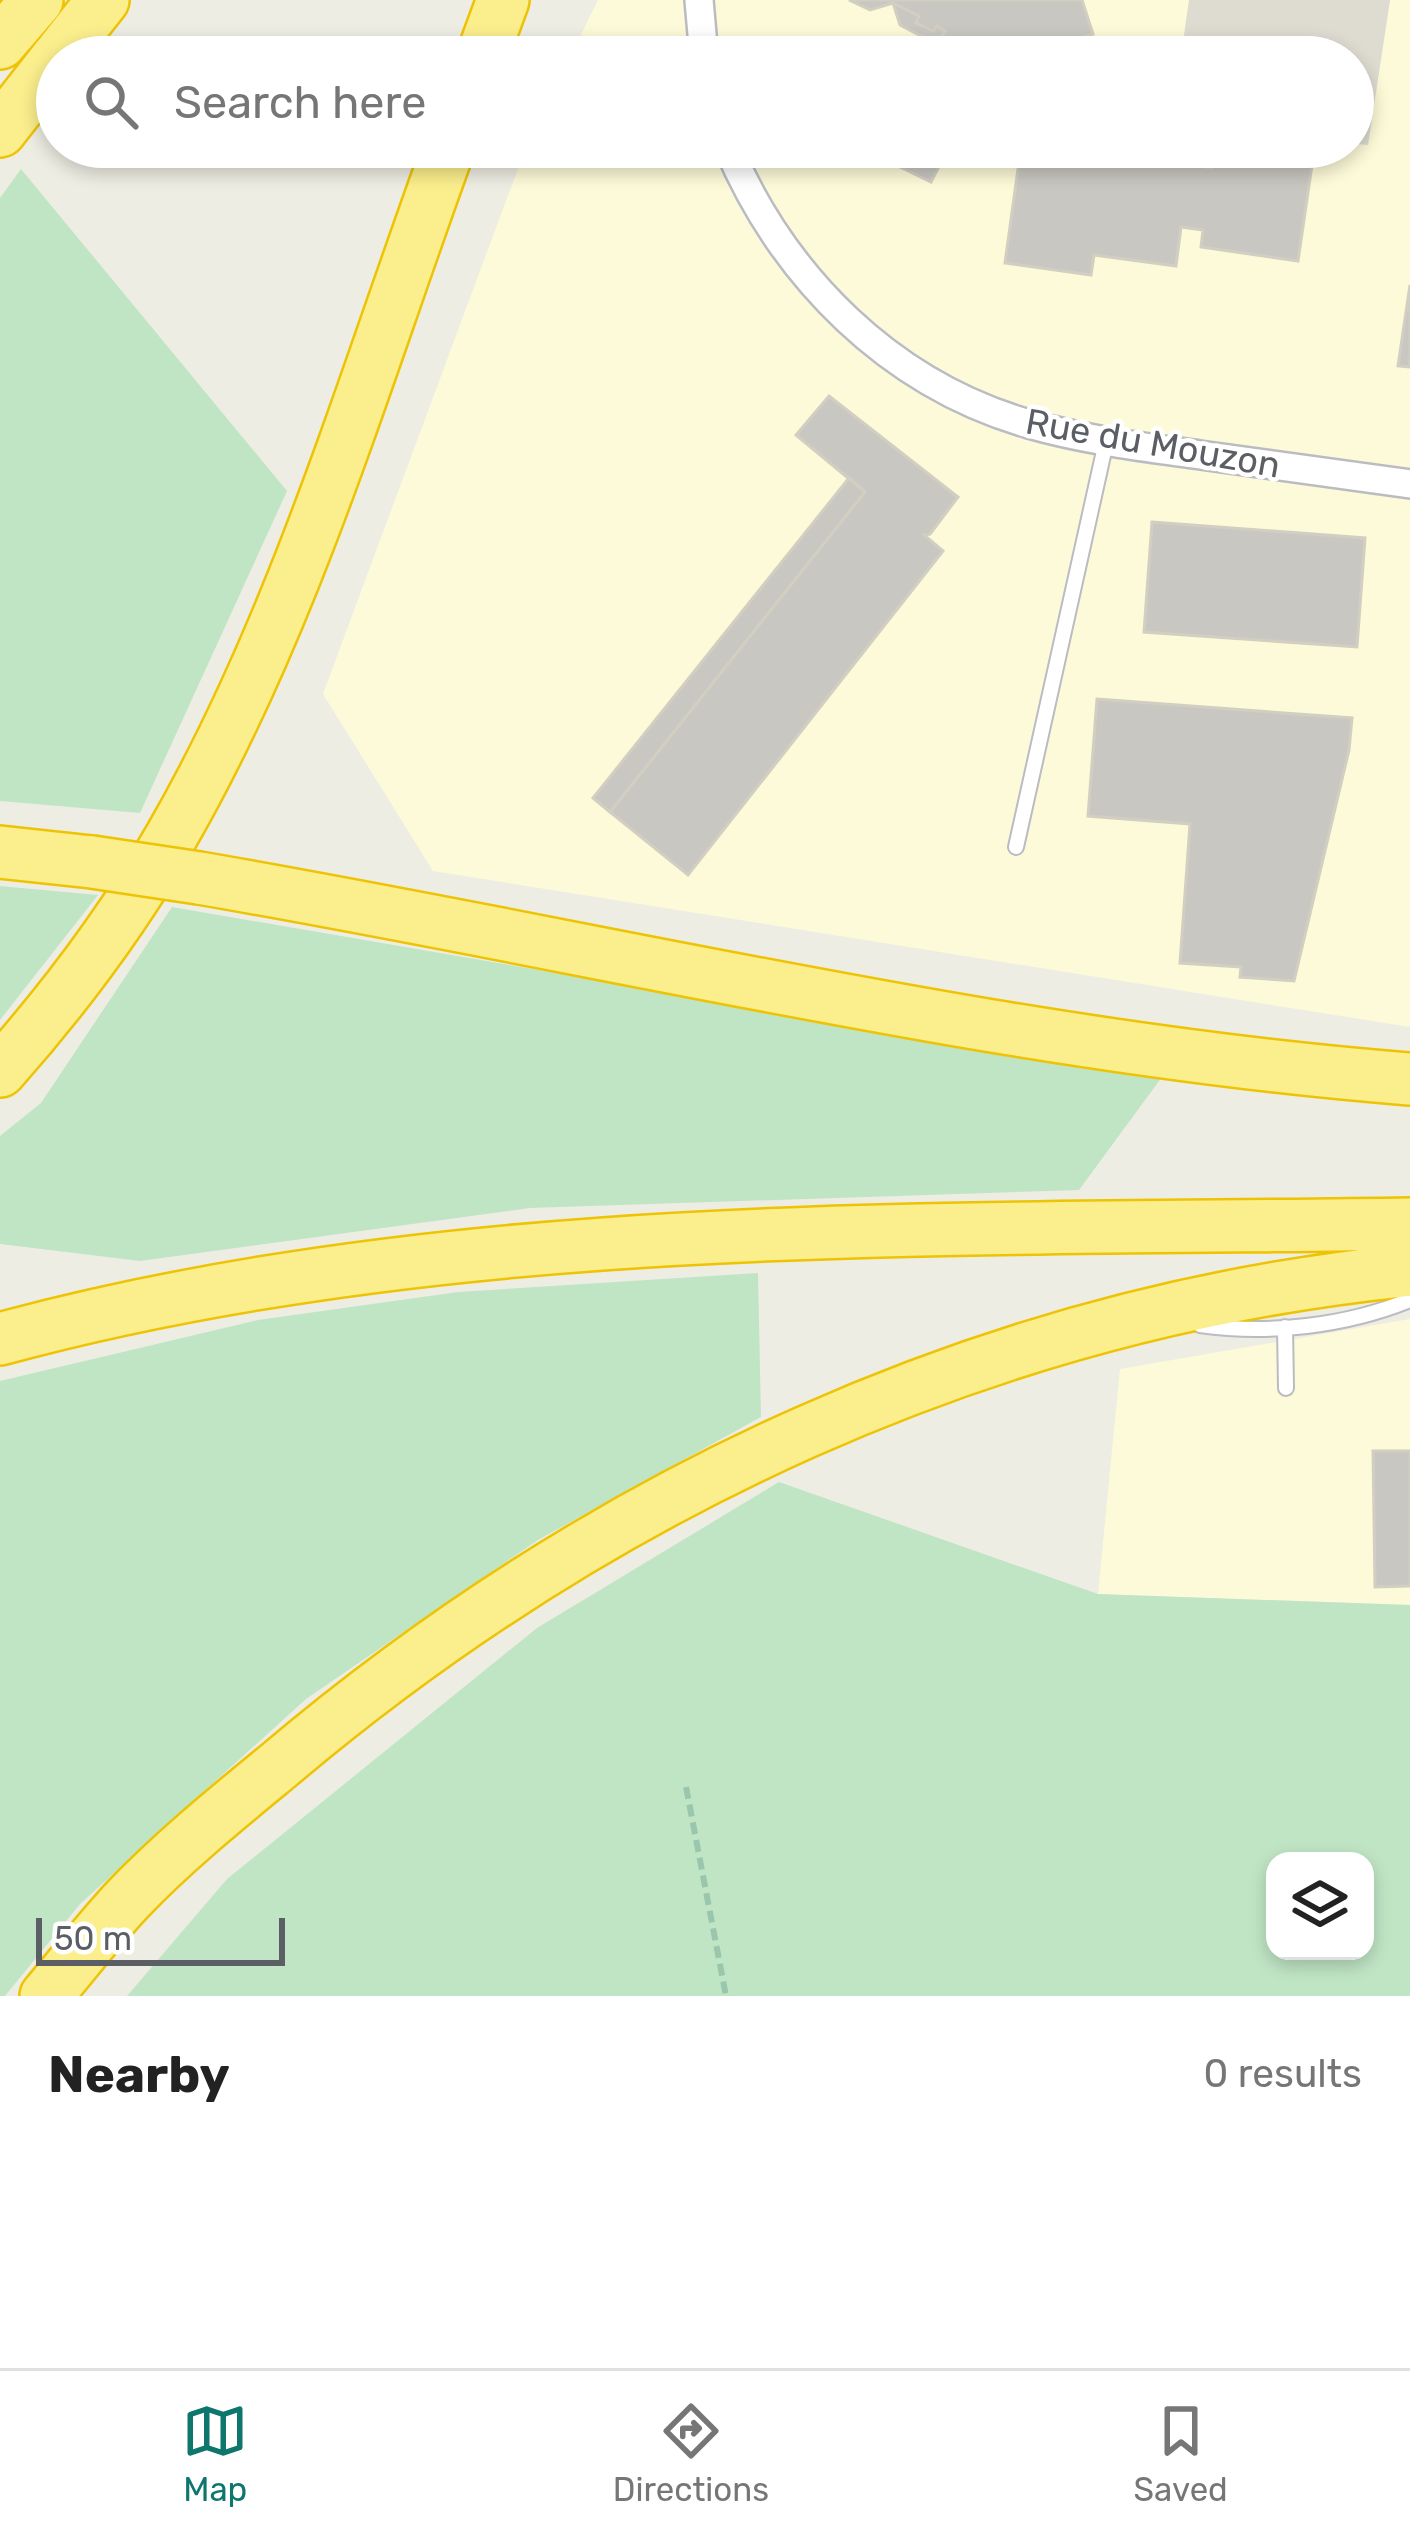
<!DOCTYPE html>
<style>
:root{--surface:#fff;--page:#f6f6f6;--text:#222;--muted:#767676;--line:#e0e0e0;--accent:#0f766e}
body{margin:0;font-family:Rubik,sans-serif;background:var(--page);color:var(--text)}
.controls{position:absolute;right:36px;bottom:36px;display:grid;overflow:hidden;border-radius:24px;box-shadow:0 6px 18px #0003}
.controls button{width:108px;height:108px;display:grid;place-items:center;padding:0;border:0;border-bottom:3px solid var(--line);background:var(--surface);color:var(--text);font:60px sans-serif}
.scale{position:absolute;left:36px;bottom:30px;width:249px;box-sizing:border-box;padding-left:12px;border:6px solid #5b5e64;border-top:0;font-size:33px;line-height:42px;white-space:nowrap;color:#5b5e64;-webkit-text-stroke:9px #fff;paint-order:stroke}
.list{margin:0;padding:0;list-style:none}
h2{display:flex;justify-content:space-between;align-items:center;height:156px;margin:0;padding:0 48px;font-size:51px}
h2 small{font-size:39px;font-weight:400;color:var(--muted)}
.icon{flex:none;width:66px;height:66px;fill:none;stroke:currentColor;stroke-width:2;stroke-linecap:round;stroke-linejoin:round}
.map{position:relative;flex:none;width:1410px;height:1996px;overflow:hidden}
.search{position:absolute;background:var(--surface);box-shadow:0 6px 18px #0003;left:36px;right:36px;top:36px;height:132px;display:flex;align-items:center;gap:30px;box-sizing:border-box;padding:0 42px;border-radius:66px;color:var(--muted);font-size:45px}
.sheet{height:372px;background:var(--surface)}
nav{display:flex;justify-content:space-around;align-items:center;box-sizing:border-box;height:168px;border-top:3px solid var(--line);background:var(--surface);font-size:33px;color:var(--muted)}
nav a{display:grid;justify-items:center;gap:6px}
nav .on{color:var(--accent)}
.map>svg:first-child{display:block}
</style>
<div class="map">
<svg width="1410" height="1996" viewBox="0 0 1410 1996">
<rect width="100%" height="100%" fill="#eeede3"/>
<path fill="#fdfad9" d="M598 0H1189L1181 57H570Z
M1390 0H1410V1027L433 871 323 694 526 147 1368 145Z
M1410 1319V1605L1098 1594 1120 1369Z"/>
<path fill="#dedcd1" d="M1189 0H1390L1368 145 1353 143V57H1181Z"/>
<path fill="#c0e5c5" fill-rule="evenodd" d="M21 169 287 491 140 813 0 801V198Z
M0 886 98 895 0 1020Z
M172 907 1162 1077 1079 1190 530 1208 140 1261 0 1244V1136L41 1103Z
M758 1273 761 1417 538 1540 306 1699 80 1904 5 1996H0V1381L258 1320 458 1292Z
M779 1482 1098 1594 1410 1605V1996H127L227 1879 537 1628ZM1275 1861H1365V1951H1275Z"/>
<path fill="#c9c7c1" stroke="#d2cfc2" stroke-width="3" d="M849 0H1082L1093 34 1024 57H932L945 31 937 26 933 31 916 23 919 16 893 3 870 10Z
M893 3 919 16 916 23 933 31 937 26 945 31 938 45 900 25Z
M888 147H949L931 182 882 158Z
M1021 147H1053L1212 168 1214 151 1312 165 1298 261 1201 247 1203 230 1181 227 1176 266 1094 255 1091 275 1005 263Z
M1410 285V367L1398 366Z
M829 396 958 497 930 534 924 535 943 551 688 875 610 812 865 492 796 435Z
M849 478 865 492 610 812 593 798Z
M1152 522 1365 538 1357 647 1144 632Z
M1097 699 1352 718 1349 750 1294 981 1240 977 1241 967 1180 963 1190 824 1088 816Z
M1373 1451H1410V1586L1375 1587Z"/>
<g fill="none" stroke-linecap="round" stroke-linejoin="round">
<defs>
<path id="service" d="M1016 847 1106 442
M1200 1325C1268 1335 1346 1326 1410 1300
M1285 1327 1286 1388"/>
<path id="minor" d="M699 0 704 57
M728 147C784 278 890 384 1029 424 1085 440 1143 447 1200 455 1270 465 1340 475 1410 484"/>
<path id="motorway" d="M0 43 37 0
M58 57 103 0
M482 57 503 0
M0 131 57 58
M0 852 92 862
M199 878C602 947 1002 1047 1410 1079
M0 1071C64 999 122 922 171 837 295 622 364 379 449 147
M0 1339C452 1216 945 1231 1410 1224
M46 1996C73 1964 99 1930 128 1899 174 1851 227 1808 278 1766 599 1494 989 1312 1410 1270"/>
</defs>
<use href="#service" stroke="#bbbcc2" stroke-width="18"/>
<use href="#minor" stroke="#bbbcc2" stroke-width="32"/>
<use href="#motorway" stroke="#edc304" stroke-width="56"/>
<path stroke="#99c6ac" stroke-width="6" stroke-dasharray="12 6" stroke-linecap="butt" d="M686 1787 726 1996"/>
<use href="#service" stroke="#fff" stroke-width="14"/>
<use href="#minor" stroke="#fff" stroke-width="27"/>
<use href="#motorway" stroke="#fbee8d" stroke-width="51"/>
<defs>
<path id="motorway-bridge" d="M92 862 199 878"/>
</defs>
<use href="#motorway-bridge" stroke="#edc304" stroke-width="56" stroke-linecap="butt"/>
<use href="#motorway-bridge" stroke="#fbee8d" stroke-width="51"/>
</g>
<g text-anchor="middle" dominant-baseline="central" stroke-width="9" stroke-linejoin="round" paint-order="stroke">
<g font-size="36" fill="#5b5e64" stroke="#fff">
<text transform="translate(1153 443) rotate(10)">Rue du Mouzon</text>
</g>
</g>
</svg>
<div class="controls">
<button><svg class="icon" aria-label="layers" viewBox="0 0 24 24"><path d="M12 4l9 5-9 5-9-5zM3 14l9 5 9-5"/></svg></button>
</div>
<div class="scale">50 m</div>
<div class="search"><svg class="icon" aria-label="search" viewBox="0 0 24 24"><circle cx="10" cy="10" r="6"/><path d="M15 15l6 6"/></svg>Search here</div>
</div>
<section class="sheet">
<h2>Nearby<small>0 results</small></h2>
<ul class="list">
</ul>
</section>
<nav>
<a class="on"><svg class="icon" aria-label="map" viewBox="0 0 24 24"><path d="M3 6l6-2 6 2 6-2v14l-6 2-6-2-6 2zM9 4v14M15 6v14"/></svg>Map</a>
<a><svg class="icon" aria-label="directions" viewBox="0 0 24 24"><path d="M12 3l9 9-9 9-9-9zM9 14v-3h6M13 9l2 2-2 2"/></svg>Directions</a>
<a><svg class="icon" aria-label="saved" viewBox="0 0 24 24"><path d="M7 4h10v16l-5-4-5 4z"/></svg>Saved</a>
</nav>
